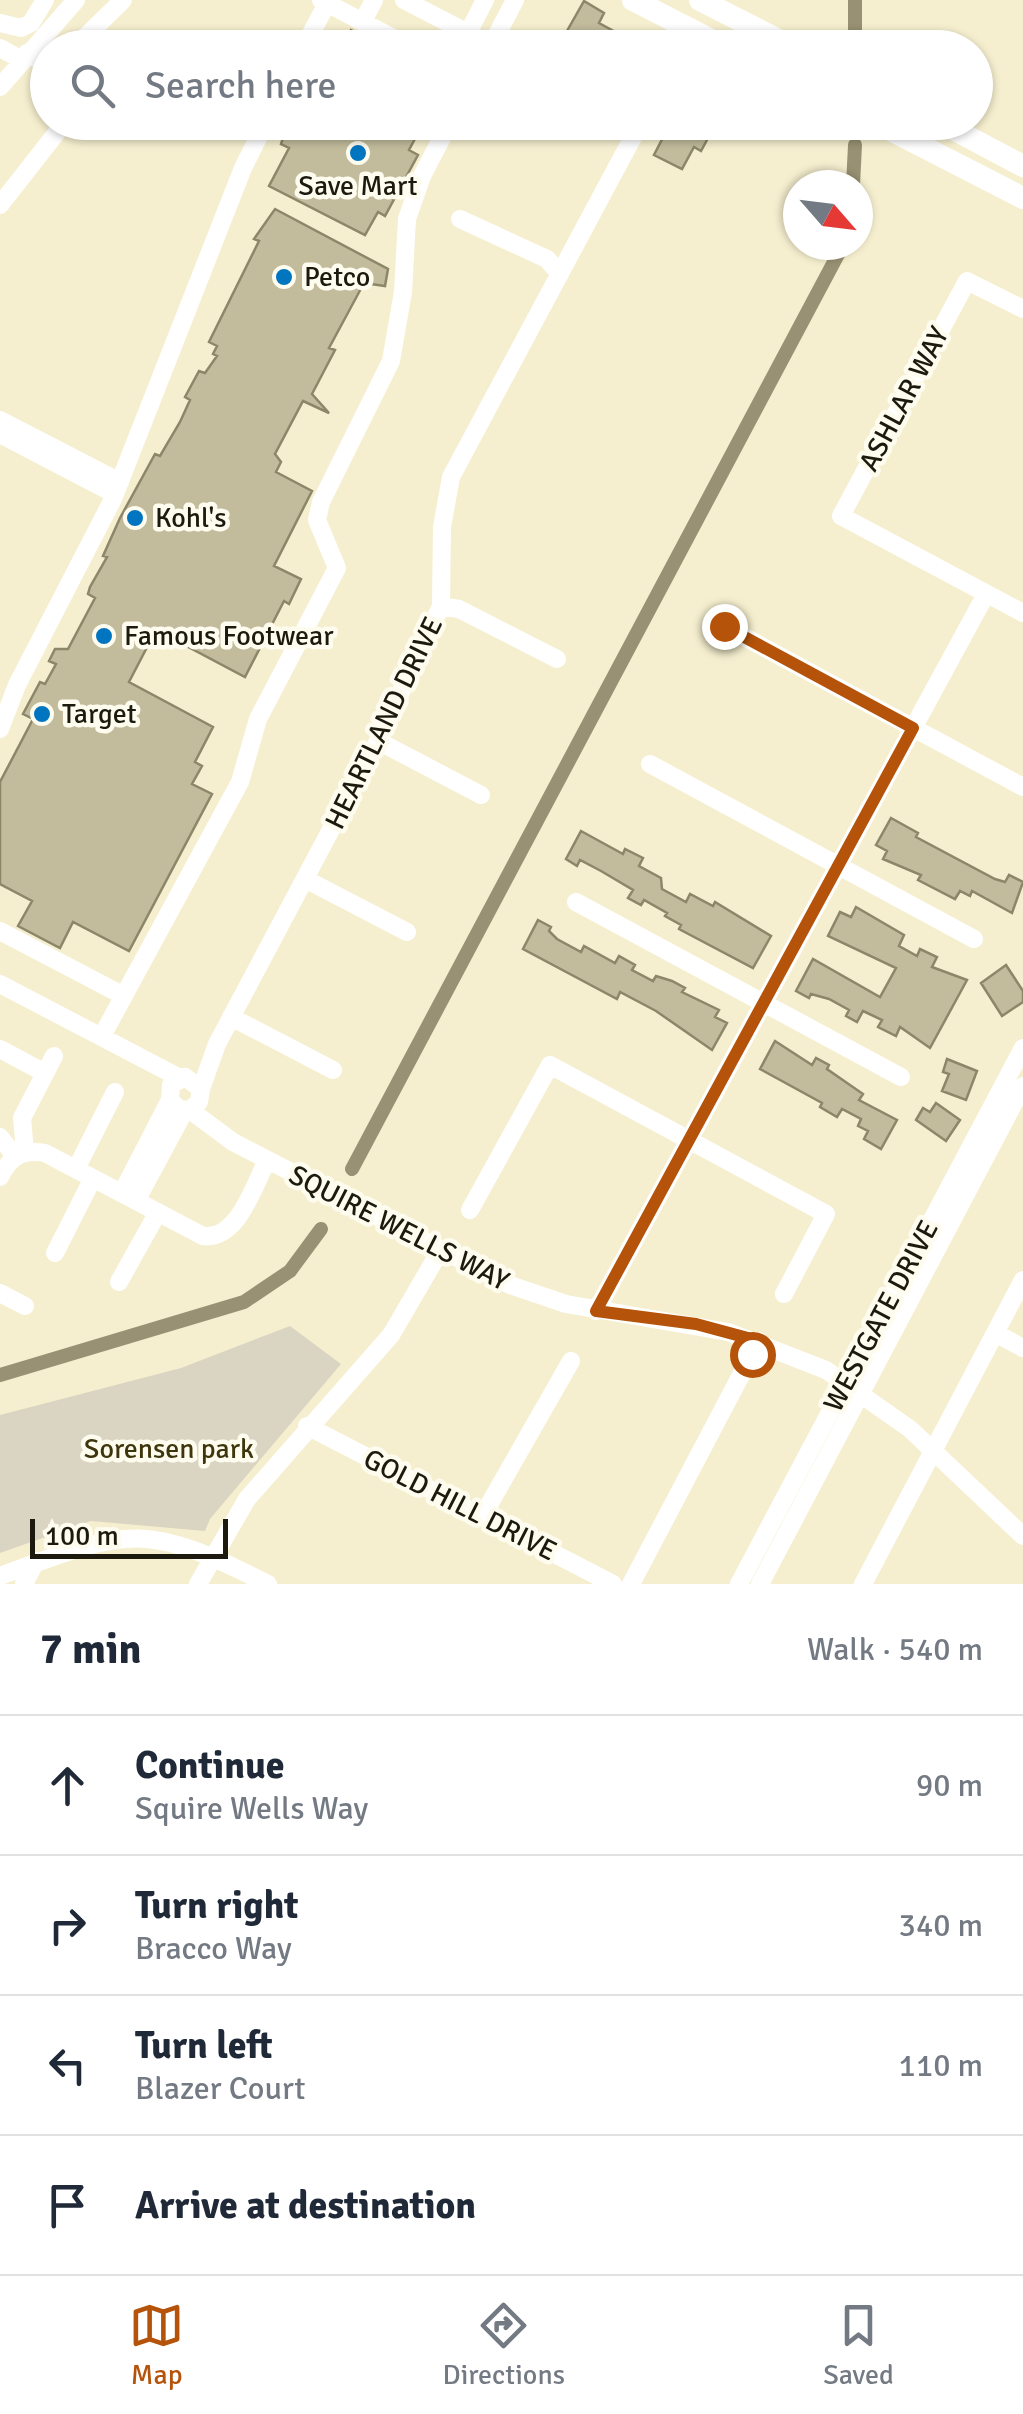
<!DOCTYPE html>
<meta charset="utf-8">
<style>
:root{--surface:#fff;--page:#f6f6f7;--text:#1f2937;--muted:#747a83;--line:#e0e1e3;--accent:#b45309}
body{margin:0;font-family:Signika,sans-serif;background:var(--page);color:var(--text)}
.compass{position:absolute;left:783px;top:170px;width:90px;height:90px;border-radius:50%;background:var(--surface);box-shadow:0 2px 8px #0004;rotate:118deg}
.scale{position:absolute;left:30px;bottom:25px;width:198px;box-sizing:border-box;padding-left:10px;border:5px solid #1c1a0e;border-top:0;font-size:28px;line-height:35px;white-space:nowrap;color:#1c1a0e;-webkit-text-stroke:8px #fefcef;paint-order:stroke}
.stop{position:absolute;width:30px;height:30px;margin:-22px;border:8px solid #b45309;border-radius:50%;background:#fff}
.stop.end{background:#b45309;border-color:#fff;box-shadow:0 2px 10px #0008}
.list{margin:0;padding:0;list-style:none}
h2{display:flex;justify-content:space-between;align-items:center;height:130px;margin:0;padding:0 40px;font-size:42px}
h2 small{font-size:32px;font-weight:400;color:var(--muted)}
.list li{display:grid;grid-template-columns:65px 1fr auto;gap:30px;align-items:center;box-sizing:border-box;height:140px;padding:0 40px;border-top:2px solid var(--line)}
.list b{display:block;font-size:38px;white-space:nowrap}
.list p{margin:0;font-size:32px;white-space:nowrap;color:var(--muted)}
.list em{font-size:32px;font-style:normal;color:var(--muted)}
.icon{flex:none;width:55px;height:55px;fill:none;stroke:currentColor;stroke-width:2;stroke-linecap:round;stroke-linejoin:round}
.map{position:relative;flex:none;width:1023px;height:1584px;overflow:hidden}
.search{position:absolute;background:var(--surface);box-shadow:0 2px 8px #0004;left:30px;right:30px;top:30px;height:110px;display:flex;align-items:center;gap:25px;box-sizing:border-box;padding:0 35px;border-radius:55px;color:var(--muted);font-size:38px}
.sheet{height:690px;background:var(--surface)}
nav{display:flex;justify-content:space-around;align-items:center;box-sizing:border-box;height:140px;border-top:2px solid var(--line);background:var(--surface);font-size:28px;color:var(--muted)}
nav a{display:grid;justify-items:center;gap:5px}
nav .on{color:var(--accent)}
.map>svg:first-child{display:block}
</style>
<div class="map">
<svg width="1023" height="1584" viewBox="0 0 1023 1584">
<rect width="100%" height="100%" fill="#f6efcf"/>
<path fill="#dad5c2" d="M290 1326 341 1364 210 1519 205 1531 91 1521 0 1553V1415L181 1368Z"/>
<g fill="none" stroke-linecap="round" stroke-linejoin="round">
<path stroke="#989173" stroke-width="14" d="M855 0V42
M853 185 855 145
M352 1169 843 245
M0 1375 244 1302 290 1271 321 1229"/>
</g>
<path fill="#c2bb9c" stroke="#8d876a" stroke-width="2.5" d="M584 1 604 13 599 23 645 48H573L578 37 567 31Z
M351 30 384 48H341Z
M288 122H424L409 150 418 155 385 216 378 212 365 235 269 186 289 148 281 144Z
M671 122H698L706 127 702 135 708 138 701 151 694 147 682 169 654 155Z
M275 209 388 269 385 286 364 283 329 348 335 350 312 394 329 413 303 401 275 454 281 462 276 472 312 491 274 566 301 579 289 604 284 601 245 677 156 630 129 682 213 727 195 762 202 766 192 784 212 794 129 951 73 922 60 948 18 926 32 901 0 884V782L33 719 23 714 40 682 45 684 56 664 49 661 55 649H68L95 598 88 594 90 587 107 557 103 556 120 518 155 454 160 456 180 422 190 400 185 397 199 371 205 373 217 356 213 354 217 346 209 342 259 241 254 239Z
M891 818 918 833 916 837 995 879 1005 882 1009 875 1023 882 1012 913 972 891 970 896 960 891 955 899 918 880 921 875 883 859 887 851 876 845Z
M581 831 623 854 625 849 643 858 639 866 661 878 662 889 686 902 690 894 713 906 715 902 771 936 753 968 679 929 681 925 665 916 667 913 644 900 641 905 628 898 633 890 601 871 580 860 577 866 566 859Z
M856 907 904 935 899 946 917 956 920 949 937 957 932 967 967 980 930 1048 900 1027 896 1036 878 1027 882 1020 863 1011 857 1022 846 1016 849 1010 829 999 811 994 809 998 796 991 813 959 880 997 896 968 828 936 840 912 851 917Z
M538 920 551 927 549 931 557 939 581 952 584 946 615 963 619 956 635 965 632 970 653 981 656 976 672 981 685 988 682 992 719 1010 715 1017 727 1023 712 1050 656 1011 620 992 617 999 523 949Z
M1006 965 1023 991V1002L1002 1016 981 983Z
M775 1041 812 1065 816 1058 829 1065 827 1069 863 1094 859 1100 897 1120 881 1149 864 1139 868 1131 858 1126 861 1119 842 1109 837 1117 820 1107 822 1103 760 1069Z
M947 1059 977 1071 966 1100 942 1091 949 1074 943 1072Z
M936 1103 960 1120 946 1141 916 1120 923 1108 930 1112Z"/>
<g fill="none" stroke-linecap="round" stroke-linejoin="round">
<path stroke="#fff" stroke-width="18" d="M321 0 412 48
M404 0 491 45
M363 21 374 0
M0 23 21 28 31 23 45 0
M468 33 485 0
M0 48 22 60
M74 48 123 0
M303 48 329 0
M490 48 515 0
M682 48 691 30
M27 53 48 65
M0 87 76 0
M0 205 65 122
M460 219 547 259 560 274
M1023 309 967 281 841 516 1023 613
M0 420 120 482
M0 434 115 494
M441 606 459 609 557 659
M724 626 1023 787
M0 729 17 685 113 499 243 168 266 122
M378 741 481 795
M650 764 974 939
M305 879 407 932
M576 902 901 1077
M0 931 124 996
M0 984 180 1078
M231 1017 333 1070
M102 1036 240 782 258 719 337 568 317 520 321 502 391 361 403 292 407 219 422 176 450 122
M0 1049 45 1073
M201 1089 217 1044 378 741 441 606 442 527 451 477 641 122
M190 1110 233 1142 510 1285 566 1304 728 1332 826 1370 910 1429 1023 1536
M0 1137 15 1156
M25 1151 22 1118 54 1056
M76 1169 115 1092
M0 1177C10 1157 22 1149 45 1153L203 1236C238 1240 253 1187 267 1161
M122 1193 170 1100 171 1085 185 1077 201 1089 199 1102 190 1110 179 1109 170 1100
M136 1201 185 1110
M470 1210 550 1065 826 1214 784 1294
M55 1253 93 1178
M119 1282 158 1212
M0 1293 25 1306
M596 1311 986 594
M995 1333 1023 1348
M307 1426 613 1584
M482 1517 571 1361
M0 1576C129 1529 141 1520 268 1584
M24 1584 36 1561
M198 1584 247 1499 391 1335 440 1251
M631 1584 759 1341
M739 1584 1023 1048
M760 1584 1023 1086
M863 1584 1023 1280"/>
<path stroke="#fff" stroke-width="22" d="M633 0 727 48
M700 0 794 48
M875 122 1023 198
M940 122 1023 166"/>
</g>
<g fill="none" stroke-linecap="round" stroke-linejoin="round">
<path stroke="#b45309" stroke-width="12" d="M724 626 913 728 596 1311 696 1324 759 1341 752 1354"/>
</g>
<g fill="#0175bf" stroke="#fefcef" stroke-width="4">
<circle cx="358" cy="153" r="10"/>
<circle cx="284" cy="277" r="10"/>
<circle cx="135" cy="518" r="10"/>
<circle cx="104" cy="636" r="10"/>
<circle cx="42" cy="714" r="10"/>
</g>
<g text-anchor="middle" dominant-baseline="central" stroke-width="9" stroke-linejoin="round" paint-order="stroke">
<g font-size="28" fill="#1c1a0e" stroke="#fefcef" text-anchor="start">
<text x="358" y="186" text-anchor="middle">Save Mart</text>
<text x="304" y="277">Petco</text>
<text x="155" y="518">Kohl's</text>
<text x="124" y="636">Famous Footwear</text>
<text x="62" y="714">Target</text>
</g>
<g font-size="28" fill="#1c1a0e" stroke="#fefcef">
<text transform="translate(904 399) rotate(-62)">ASHLAR WAY</text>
<text transform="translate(384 723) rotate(-64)">HEARTLAND DRIVE</text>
<text transform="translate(399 1228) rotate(27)">SQUIRE WELLS WAY</text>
<text transform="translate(881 1316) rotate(-62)">WESTGATE DRIVE</text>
<text transform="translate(460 1505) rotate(27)">GOLD HILL DRIVE</text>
</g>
<g font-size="28" fill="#3e350c" stroke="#fefcef">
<text x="169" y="1449">Sorensen park</text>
</g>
</g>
</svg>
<svg class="compass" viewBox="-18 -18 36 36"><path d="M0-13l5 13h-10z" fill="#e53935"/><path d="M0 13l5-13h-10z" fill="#747a83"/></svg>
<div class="scale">100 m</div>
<div class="stop" style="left:752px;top:1354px"></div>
<div class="stop end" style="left:724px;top:626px"></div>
<div class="search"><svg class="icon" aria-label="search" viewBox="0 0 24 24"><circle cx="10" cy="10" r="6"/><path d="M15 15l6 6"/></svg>Search here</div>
</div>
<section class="sheet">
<h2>7 min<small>Walk · 540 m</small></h2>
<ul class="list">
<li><svg class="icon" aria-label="ahead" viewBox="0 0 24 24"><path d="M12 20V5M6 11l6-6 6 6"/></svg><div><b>Continue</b><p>Squire Wells Way</p></div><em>90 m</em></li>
<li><svg class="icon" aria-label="right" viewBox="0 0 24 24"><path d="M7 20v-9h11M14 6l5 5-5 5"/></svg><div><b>Turn right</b><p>Bracco Way</p></div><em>340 m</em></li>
<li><svg class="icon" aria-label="left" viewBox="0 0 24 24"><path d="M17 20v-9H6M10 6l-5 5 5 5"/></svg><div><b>Turn left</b><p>Blazer Court</p></div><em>110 m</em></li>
<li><svg class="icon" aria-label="arrive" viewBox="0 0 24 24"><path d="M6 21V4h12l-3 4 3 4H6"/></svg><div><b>Arrive at destination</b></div></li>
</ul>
</section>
<nav>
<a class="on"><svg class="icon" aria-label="map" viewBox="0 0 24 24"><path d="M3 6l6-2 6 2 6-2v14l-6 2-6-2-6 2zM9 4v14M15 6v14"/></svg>Map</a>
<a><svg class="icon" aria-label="directions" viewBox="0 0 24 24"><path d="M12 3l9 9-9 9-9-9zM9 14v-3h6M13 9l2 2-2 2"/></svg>Directions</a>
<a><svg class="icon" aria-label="saved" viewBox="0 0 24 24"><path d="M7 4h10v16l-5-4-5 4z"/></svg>Saved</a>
</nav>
